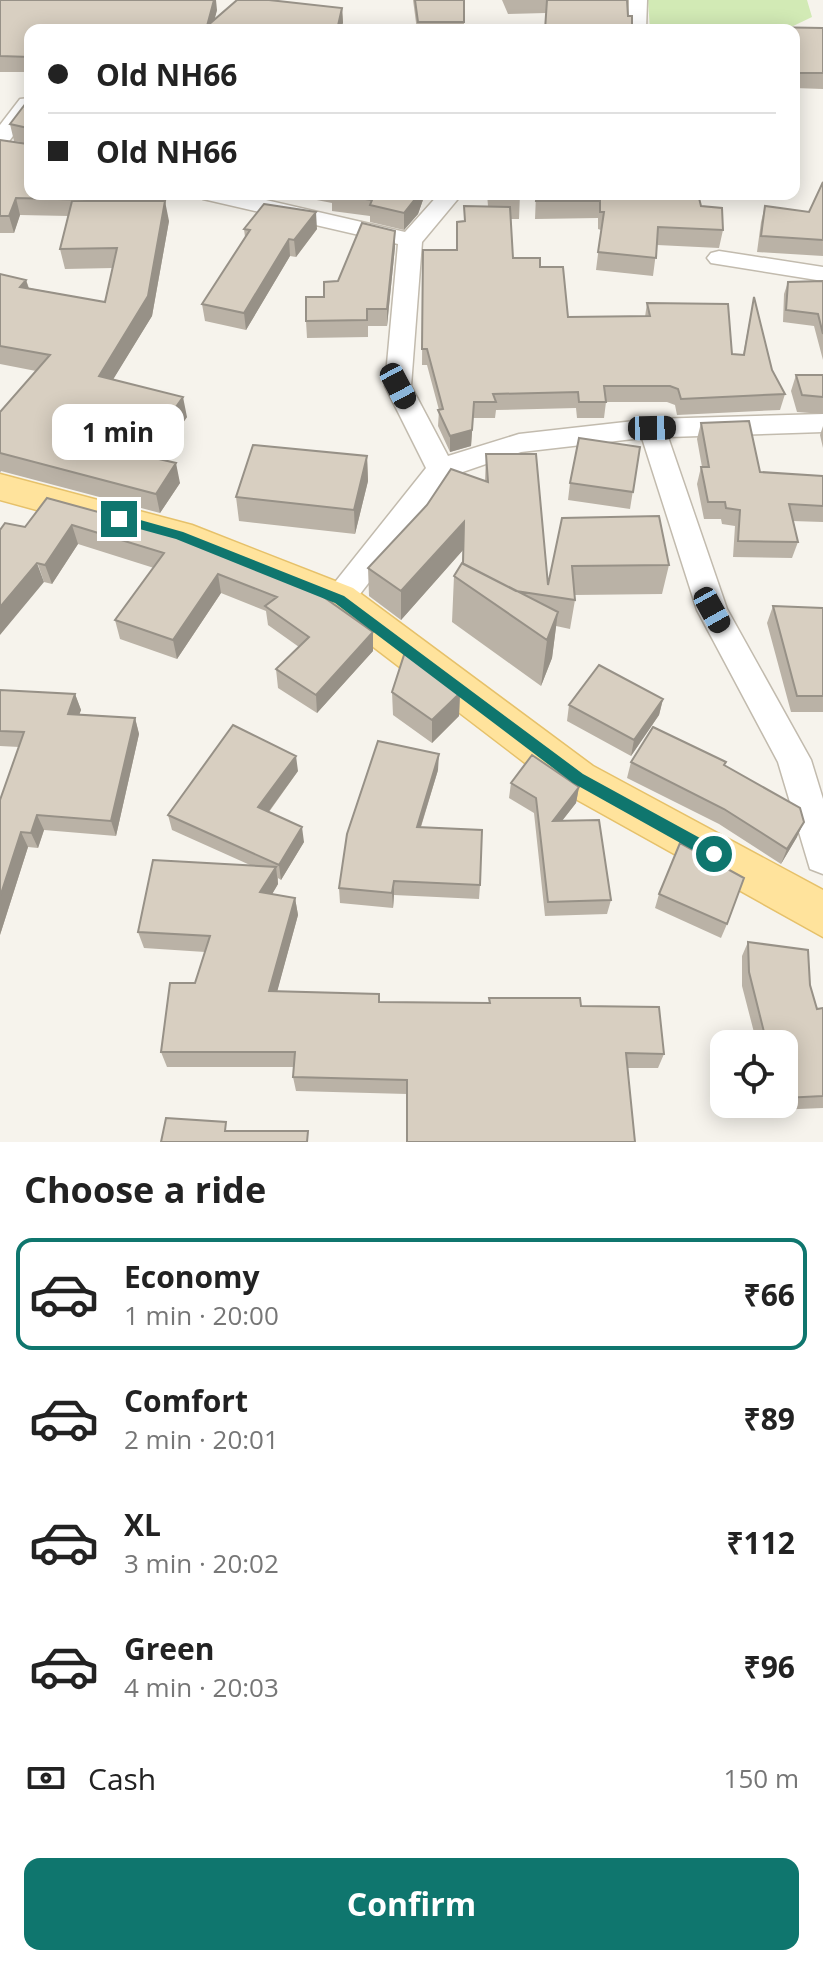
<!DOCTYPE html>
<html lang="en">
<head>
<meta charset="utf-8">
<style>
  :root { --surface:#fff; --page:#f6f6f6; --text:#222; --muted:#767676; --line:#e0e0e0; --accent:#0f766e }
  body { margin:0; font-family:"Open Sans",sans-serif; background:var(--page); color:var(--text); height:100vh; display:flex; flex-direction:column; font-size:30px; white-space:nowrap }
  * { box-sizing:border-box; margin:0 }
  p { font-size:26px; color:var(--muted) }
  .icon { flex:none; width:44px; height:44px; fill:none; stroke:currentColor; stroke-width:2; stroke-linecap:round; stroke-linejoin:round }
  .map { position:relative; height:1142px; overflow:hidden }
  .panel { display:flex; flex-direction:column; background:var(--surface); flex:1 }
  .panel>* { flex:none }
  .hud { position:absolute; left:24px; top:24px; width:776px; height:176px; border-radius:16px; box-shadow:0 4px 20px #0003; display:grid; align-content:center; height:176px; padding:0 24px; background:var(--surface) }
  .controls { position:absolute; left:710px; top:1030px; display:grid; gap:16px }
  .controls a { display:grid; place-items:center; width:88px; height:88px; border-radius:16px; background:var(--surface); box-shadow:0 4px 20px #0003; font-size:40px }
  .end { position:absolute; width:36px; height:36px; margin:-18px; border:10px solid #0f766e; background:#fff; box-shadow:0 0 0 4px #fff }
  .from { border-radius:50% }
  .bubble { position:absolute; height:56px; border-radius:16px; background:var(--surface); box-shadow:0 4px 20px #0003; font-size:26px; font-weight:700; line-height:56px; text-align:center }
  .car { position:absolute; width:24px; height:48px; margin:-24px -12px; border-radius:10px; box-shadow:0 0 6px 2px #0007; background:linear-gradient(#222 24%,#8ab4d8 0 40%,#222 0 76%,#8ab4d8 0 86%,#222 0) }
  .hud b { display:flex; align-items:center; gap:28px; height:76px; font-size:30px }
  .hud b+b { border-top:2px solid var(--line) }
  .hud i { width:20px; height:20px; background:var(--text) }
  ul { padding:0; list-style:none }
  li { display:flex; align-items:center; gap:24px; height:112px; margin:0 16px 12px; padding:0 8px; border:4px solid transparent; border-radius:16px }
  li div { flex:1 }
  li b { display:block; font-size:30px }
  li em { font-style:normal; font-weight:700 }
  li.on { border-color:var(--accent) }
  li>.icon { width:72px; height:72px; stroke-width:1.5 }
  h2 { padding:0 24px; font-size:36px; line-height:96px }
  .pay { display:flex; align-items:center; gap:20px; height:88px; padding:0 24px; font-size:30px }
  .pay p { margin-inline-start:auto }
  .action { display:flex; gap:16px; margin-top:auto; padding:16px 24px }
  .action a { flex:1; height:92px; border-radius:16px; background:var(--accent); color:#fff; font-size:32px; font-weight:700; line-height:92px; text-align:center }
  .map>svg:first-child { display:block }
  .green { fill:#d2eab5 }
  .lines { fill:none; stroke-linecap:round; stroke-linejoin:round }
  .minor-casing { stroke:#c2bbae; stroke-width:3 }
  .major-casing { stroke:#e6c16a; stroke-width:3 }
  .minor { fill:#fff; fill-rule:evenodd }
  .major { fill:#ffe39c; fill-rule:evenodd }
  .wall { fill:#bab2a6 }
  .shaded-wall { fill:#979187 }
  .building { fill:#d8cfc1; stroke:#979187; stroke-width:2 }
  .route { fill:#0f766e }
</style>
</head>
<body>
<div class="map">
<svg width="823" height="1142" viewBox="0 0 823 1142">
  <rect width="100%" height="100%" fill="#f6f3ec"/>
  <!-- green -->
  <path class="green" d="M648,0H807L812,17L789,28L731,26L727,30H650Z"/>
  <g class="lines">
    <!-- minor casing -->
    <g class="minor-casing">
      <path id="minor" d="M629,0H647L646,30H628Z
        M30,98V113L7,144L0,146V125L20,99Z
        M200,194H240L405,232L439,194H462L422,242L411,386L448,456L519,434L652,419L823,414V432L668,437L727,609L811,760L823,799V874L810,869L778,762L697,610L642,438L521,452L451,476L350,607L339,611L328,607L324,599L328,591L426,468L385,386L398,244L203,199Z
        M719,251L823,267V281L711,263L707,258L711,253Z"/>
    </g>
    <!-- major casing -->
    <g class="major-casing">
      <path id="major" d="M0,474L192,525L353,588L593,766L823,890V937L563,792L325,610L169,546L0,500Z"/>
    </g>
    <!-- minor -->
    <use href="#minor" class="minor"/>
    <!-- major -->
    <use href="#major" class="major"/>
  </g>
  <!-- wall -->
  <path class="wall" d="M0,0L217,10L214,19L342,8L343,23L30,30V72H0Z
    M413,0H464V30H417Z
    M502,0H627L626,5L546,13L508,14Z
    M764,27L823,28V89L794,88V30H763Z
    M29,99L30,194H108L105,201L169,221L152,316L113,379L187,417L158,458L180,483L160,513L1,471L0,473V412L36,371L0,364V274L26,280L29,288L105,302L113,268L65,269L60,249L69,216L20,215L14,233H0V140L28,143L14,141L10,124Z
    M823,182V256L757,252L761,222L765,206L809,212Z
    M286,194H425L418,214L404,230L370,222V216L332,211V203Z
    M487,194H520L519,219H511L513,258L540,267L568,317H645L647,303L732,354L743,355L754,297L772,370L785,394L780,410L677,415L675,405L667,402H606L604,418H577L576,408L496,410L495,418H473L471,446L450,452L438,426L439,410L427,365H422L423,250H456L464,221V206H488Z
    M536,194L701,206L723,230L719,248L657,245L653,276L596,270L601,230L598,229V218L535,219Z
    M244,229H317L296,257L290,256L246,330L205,321L202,304L245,237Z
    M395,231V247L387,326H368V337L307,338L306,321L324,297L338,281Z
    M823,281V360L814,326L783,322L784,294L788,282Z
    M796,375H823V414L797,412L791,391Z
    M701,423L760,472L823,476V522L792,521L798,542L792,558L733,557L735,526L722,524L721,519H704L697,484L701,467H702L697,439Z
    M823,426V448L820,435Z
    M640,447L630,509L568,500L570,483Z
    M486,454L548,585L562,518L669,565L662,594L574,595L575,600L570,629L556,626L552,658L541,686L452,622L454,576L462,563L463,550L401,620L369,596L368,568L485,481Z
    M367,456L368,481L355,534L239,521L236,497Z
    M47,498L373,632V651L317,713L278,688L276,669L299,647L268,625L266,611L221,593L177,659L120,639L115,620L154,568L78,544L52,584L44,582L25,527Z
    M773,606L823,608V712H791L767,623Z
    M0,690L75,694L81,710L79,714L135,718L139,734L116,836L44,830L38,848L28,847L0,935L19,747L0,746Z
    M392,692L460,693L459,716L432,743L393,715Z
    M663,699L659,715L631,756L567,721L569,705Z
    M631,762L725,765L797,837L781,864L719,824L627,778Z
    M438,770L421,827L480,885L479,899L394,895L393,908L340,903L339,888Z
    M298,771L269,812L304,842L281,880L278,878V884L272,894L295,898L298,915L277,991L379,994L380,1002L489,1003V998L581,1006L664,1054L658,1068H628L407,1094L296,1091L293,1077L294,1067H167L161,1052L195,983L205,952L144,948L138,932L250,865L172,830L168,815Z
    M511,783L579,787L576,803L562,821L611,900L607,914L545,916L534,813L509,798Z
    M659,894L727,924L721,938L655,908Z
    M748,942L810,985L817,1009L823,1008V1108L774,1110L772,1104H784V1044H757L742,986V956Z"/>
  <!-- shaded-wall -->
  <path class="shaded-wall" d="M214,0H216L217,10L212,30L207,26Z
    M342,8L343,23L341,30H337Z
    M99,194H108L100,216L97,200Z
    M419,194H425L418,214L404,230V213Z
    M16,198L20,215L14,233L9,216Z
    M165,201L169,221L152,316L103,396L99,376Z
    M316,212L317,229L296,257L294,240Z
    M395,231V247L387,326V309Z
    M289,239L290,256L246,330L244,313Z
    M26,280L32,300L20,287Z
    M183,397L187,417L147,474L142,455Z
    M473,418L471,446L450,452V436Z
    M367,456L368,481L355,534L354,510Z
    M176,463L180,483L160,513L156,494Z
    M464,522L463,550L401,620V591Z
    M72,525L78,544L52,584L45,565Z
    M37,563L44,582L0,635V607Z
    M218,574L221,593L177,659L173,640Z
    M558,612L552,658L541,686L547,640Z
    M373,632V651L317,713L316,695Z
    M460,693L459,716L432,743V720Z
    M75,694L81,710L74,730L68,714Z
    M663,699L659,715L631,756L634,740Z
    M135,718L139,734L116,836L111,821Z
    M439,754L438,770L416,842L417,827Z
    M296,756L298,771L261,822L258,807Z
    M579,787L576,803L550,836L553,821Z
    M37,815L44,830L38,848L31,833Z
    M804,822L797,837L781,864L787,849Z
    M302,827L304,842L281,880L279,865Z
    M21,832L28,847L0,935V897Z
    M276,867L278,884L264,908L260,892Z
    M394,881V895L393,908L392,893Z
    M295,898L298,915L273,1007L269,991Z"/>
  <!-- building -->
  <path class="building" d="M0,0H214L207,26L237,0H269L342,8L337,30H30V57L0,56Z
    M415,0H464V22H418Z
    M547,0H627L628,16H632V30H545Z
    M764,27L823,28V73H794V30H765Z
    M30,77V194H99L97,200L16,198L9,216H0V140L28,144V128L10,124L29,99L28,80Z
    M823,182V240L761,236L765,206L809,212Z
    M331,194H419L404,213L370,205L372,200Z
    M490,194H520V197H491Z
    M537,194H698L701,206L722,208L723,230L658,227L656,258L598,252L604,212H600V201H536Z
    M72,201H165L148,296L99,376L183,397L142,455L176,463L156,494L0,453V412L50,355L0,346V274L26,280L20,287L105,302L117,248L60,249Z
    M264,204L316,212L294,240L289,239L244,313L202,304L250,230L244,229Z
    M464,206L510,207L513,258H540V267H563L568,317L650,316L647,303L728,304L732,354L744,355L754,297L772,370L785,394L681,399L678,389L670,386H604L606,402H579L578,392L493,394L496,402H474L472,430L450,436L438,410L443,409L427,349H422L423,250H457V222L465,221Z
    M362,223L395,231L387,309H367V320L306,321V297H324V282L338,281Z
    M823,281V334L818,314L786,310L788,282Z
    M796,375H823V397L802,395Z
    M749,421L760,472L823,476V506L789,504L798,542L738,541L740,510L726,508L725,502H708L701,467H709L701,423Z
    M579,438L640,447L633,492L570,483Z
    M253,445L367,456L354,510L236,497Z
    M486,454H536L548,585L562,518L659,516L669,565L572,566L575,600L516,591L463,564L464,522L401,591L368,568L427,505L451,469L488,482Z
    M47,498L164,530L315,591L373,632L316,695L276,669L309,637L265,606L277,597L218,574L173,640L115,620L164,553L72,525L45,565L37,563L0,607V530L5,523L25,527Z
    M462,563L558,612L547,640L454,576Z
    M773,606L823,608V696H797Z
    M405,652L460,693L432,720L392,692Z
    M599,665L663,699L634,740L569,705Z
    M0,690L75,694L68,714L135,718L111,821L37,815L31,833L21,832L0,897V800L24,732L0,731Z
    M233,725L296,756L258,807L302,827L279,865L168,815Z
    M653,727L726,762L724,765L800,808L804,822L787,849L724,809L631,762Z
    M378,741L439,754L417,827L482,830L480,885L394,881L392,893L339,888L347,834Z
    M532,755L579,787L553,821L599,820L611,900L548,902L536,798L511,783Z
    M680,843L744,878L727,924L659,894Z
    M153,860L276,867L260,892L295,898L269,991L379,994V1002L490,1003L489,998H580L581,1006L659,1007L664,1054L626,1053L635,1142H407V1080L293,1077L295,1052H161L170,983H195L210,936L138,932Z
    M748,942L808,950L810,985L817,1009L823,1008V1096L784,1098V1044H767L749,972Z
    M166,1118L226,1122L225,1131H308L307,1142H161Z"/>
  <!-- route -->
  <path class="route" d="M119,514L183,532L344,596L583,774L720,849V859H709L573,783L335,603L176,539L114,522L113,519Z"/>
</svg>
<div class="controls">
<a><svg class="icon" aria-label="locate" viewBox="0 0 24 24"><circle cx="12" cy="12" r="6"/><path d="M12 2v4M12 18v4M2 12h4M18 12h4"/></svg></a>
</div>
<i class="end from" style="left:714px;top:854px"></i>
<i class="end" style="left:119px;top:519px"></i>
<div class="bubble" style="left:52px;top:404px;width:132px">1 min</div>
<i class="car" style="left:398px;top:386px;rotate:152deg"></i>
<i class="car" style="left:652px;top:428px;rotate:89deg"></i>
<i class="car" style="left:712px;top:610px;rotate:151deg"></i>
<div class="hud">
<b><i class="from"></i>Old NH66</b>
<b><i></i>Old NH66</b>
</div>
</div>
<section class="panel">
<h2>Choose a ride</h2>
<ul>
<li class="on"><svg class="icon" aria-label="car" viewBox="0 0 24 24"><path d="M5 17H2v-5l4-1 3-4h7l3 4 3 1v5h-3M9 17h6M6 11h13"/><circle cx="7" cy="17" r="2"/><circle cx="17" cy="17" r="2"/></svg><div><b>Economy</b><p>1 min · 20:00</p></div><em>₹66</em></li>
<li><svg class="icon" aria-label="car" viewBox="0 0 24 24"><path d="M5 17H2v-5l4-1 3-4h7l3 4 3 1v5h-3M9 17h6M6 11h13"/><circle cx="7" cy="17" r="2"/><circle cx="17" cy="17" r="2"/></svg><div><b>Comfort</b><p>2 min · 20:01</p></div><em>₹89</em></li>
<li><svg class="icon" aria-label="car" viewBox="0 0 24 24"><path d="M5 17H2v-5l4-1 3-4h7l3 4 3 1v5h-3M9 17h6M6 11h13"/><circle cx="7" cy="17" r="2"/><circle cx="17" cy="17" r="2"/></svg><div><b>XL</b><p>3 min · 20:02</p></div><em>₹112</em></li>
<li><svg class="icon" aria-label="car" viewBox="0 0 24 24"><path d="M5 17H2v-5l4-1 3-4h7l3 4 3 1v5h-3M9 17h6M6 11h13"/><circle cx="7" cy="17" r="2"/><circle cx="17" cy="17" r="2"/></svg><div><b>Green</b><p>4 min · 20:03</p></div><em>₹96</em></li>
</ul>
<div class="pay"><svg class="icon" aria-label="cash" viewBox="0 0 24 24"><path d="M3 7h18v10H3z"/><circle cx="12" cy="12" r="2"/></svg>Cash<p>150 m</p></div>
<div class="action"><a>Confirm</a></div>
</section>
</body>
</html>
